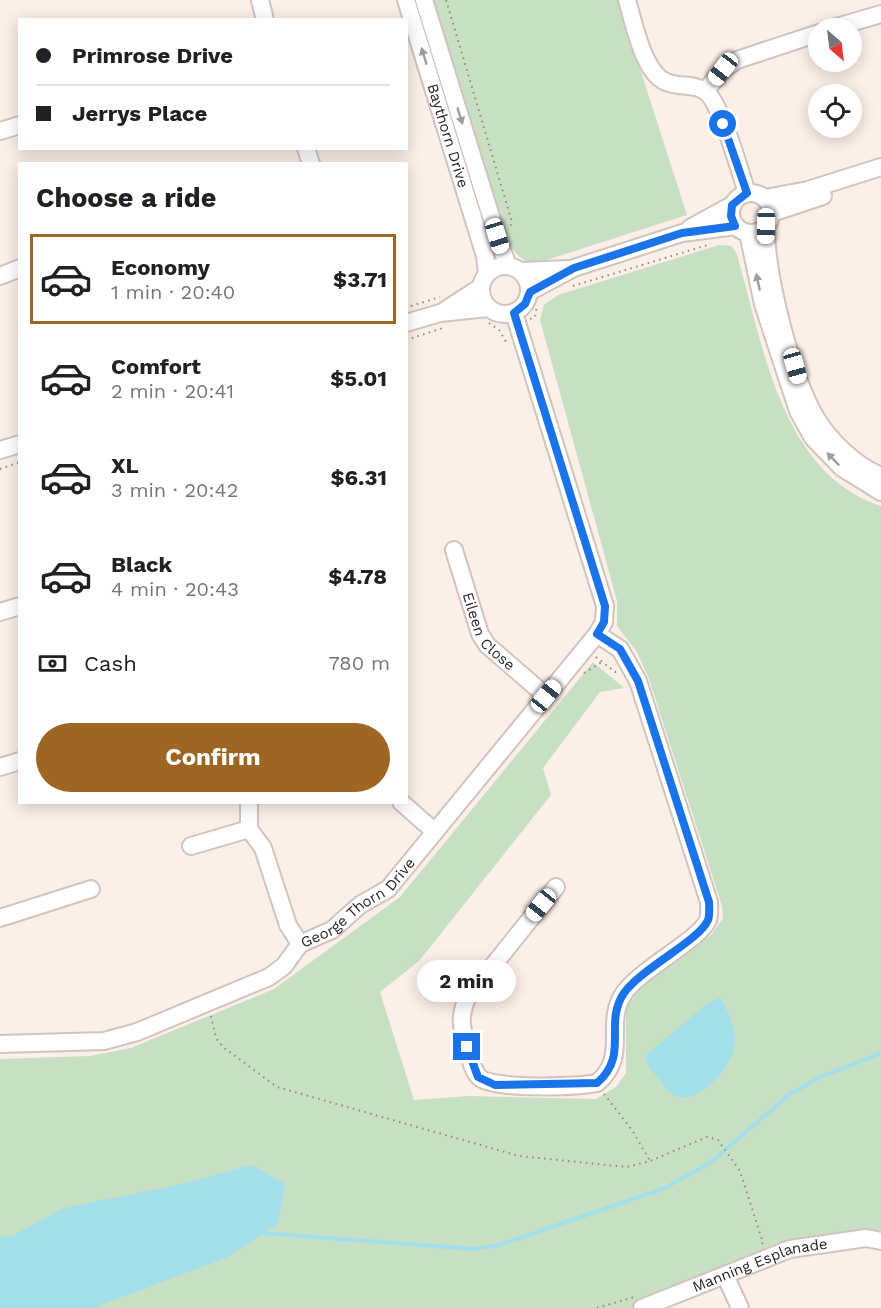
<!DOCTYPE html>
<html lang="en">
<head>
<meta charset="utf-8">
<style>
  :root { --surface:#fff; --page:#f2f2f2; --text:#202124; --muted:#757577; --line:#e0e0e0; --accent:#9e6623 }
  body { margin:0; font-family:"Work Sans",sans-serif; background:var(--page); color:var(--text); height:100vh; display:flex; flex-direction:column; font-size:22px; white-space:nowrap }
  * { box-sizing:border-box; margin:0 }
  p { font-size:20px; color:var(--muted) }
  .icon { flex:none; width:33px; height:33px; fill:none; stroke:currentColor; stroke-width:2; stroke-linecap:round; stroke-linejoin:round }
  .map { position:relative; flex:1; overflow:hidden }
  .details { position:absolute; left:18px; top:162px; width:390px; height:642px; display:flex; flex-direction:column; background:var(--surface); border-radius:0px; box-shadow:0 3px 15px #0003 }
  .details>* { flex:none }
  .guide { position:absolute; left:18px; top:18px; width:390px; height:132px; border-radius:0px; box-shadow:0 3px 15px #0003; display:grid; align-content:center; height:132px; padding:0 18px; background:var(--surface) }
  .needle { width:39px; rotate:152deg }
  .tools { position:absolute; left:808px; top:18px; display:grid; gap:12px }
  .tools a { display:grid; place-items:center; width:54px; height:54px; border-radius:50%; background:var(--surface); box-shadow:0 3px 15px #0003; font-size:30px }
  .end { position:absolute; width:27px; height:27px; margin:-14px; border:8px solid #1a73e8; background:#fff; box-shadow:0 0 0 3px #fff }
  .from { border-radius:50% }
  .bubble { position:absolute; height:42px; border-radius:21px; background:var(--surface); box-shadow:0 3px 15px #0003; font-size:20px; font-weight:700; line-height:42px; text-align:center }
  .car { position:absolute; width:18px; height:36px; margin:-18px -9px; border-radius:8px; box-shadow:0 0 4px 2px #0007; background:linear-gradient(#fff 24%,#345 0 40%,#fff 0 76%,#345 0 86%,#fff 0) }
  .guide b { display:flex; align-items:center; gap:21px; height:57px; font-size:22px }
  .guide b+b { border-top:2px solid var(--line) }
  .guide i { width:15px; height:15px; background:var(--text) }
  ul { padding:0; list-style:none }
  li { display:flex; align-items:center; gap:18px; height:90px; margin:0 12px 9px; padding:0 6px; border:3px solid transparent; border-radius:0px }
  li div { flex:1 }
  li b { display:block; font-size:22px }
  li em { font-style:normal; font-weight:700 }
  li.current { border-color:var(--accent) }
  li>.icon { width:54px; height:54px; stroke-width:1.5 }
  h2 { padding:0 18px; font-size:27px; line-height:72px }
  .pay { display:flex; align-items:center; gap:15px; height:66px; padding:0 18px; font-size:22px }
  .pay p { margin-inline-start:auto }
  .primary-button { display:flex; gap:12px; margin-top:auto; padding:12px 18px }
  .primary-button a { flex:1; height:69px; border-radius:36px; background:var(--accent); color:#fff; font-size:24px; font-weight:700; line-height:69px; text-align:center }
  .map>svg:first-child { display:block }
  .green { fill:#c7dfc3 }
  .water { fill:#a3dfe8 }
  .lines { fill:none; stroke-linecap:round; stroke-linejoin:round }
  .stream { stroke:#a3dfe8; stroke-width:4 }
  .minor-casing { stroke:#d1c4bd; stroke-width:20 }
  .path { stroke:#908883; stroke-width:2; stroke-dasharray:1.5 4.5; stroke-linecap:butt }
  .minor { stroke:#fff; stroke-width:16 }
  .oneway { fill:#9f9d9c }
  .route { stroke:#1a73e8; stroke-width:8 }
  .labels { text-anchor:middle; dominant-baseline:central; stroke-width:6; stroke-linejoin:round; paint-order:stroke }
  .street-label { font-size:15px; fill:#2a2623; stroke:#fff }
</style>
</head>
<body>
<div class="map">
<svg width="881" height="1308" viewBox="0 0 881 1308">
  <rect width="100%" height="100%" fill="#fcefe7"/>
  <!-- green -->
  <path class="green" d="M431,0H618L687,215L537,263C514,262 510,243 502,224Z
    M719,245L732,246L737,255C763,343 780,473 881,506V1241L790,1249L642,1308H0V1059L90,1056L131,1048L274,989L400,897L593,662L624,688L600,692L543,768L551,795L419,961L380,992L414,1100L468,1096L596,1099L616,1087L626,1073V1010L636,991L658,972L712,934L723,918L722,906L649,679L637,652L617,626V601L540,320L544,305L558,295Z"/>
  <!-- water -->
  <path class="water" d="M720,998C727,1008 736,1030 735,1042C734,1064 704,1101 679,1097C670,1096 664,1086 659,1079C653,1072 646,1065 646,1055L709,1002Z
    M252,1165L285,1184L278,1224L228,1257L93,1308H0V1237L12,1236L64,1208L182,1184Z"/>
  <g class="lines">
    <!-- stream -->
    <path class="stream" d="M262,1233L473,1249L500,1245L665,1188L711,1162L791,1093L821,1077L881,1053"/>
    <!-- minor casing -->
    <g class="minor-casing">
      <g id="minor">
        <path d="M260,0L265,20"/>
        <path id="s1" d="M406,0L485,256L487,273"/>
        <path d="M424,0L497,236L508,266"/>
        <path d="M627,0C634,23 644,77 669,83C681,87 695,84 705,91C721,102 740,172 747,193"/>
        <path d="M833,28L881,14"/>
        <path d="M705,91L724,69L737,60L819,33"/>
        <path d="M0,131L20,125"/>
        <path d="M306,148L311,164"/>
        <circle cx="751" cy="213" r="20"/>
        <path d="M765,198L808,190L881,167"/>
        <path d="M772,213L823,196"/>
        <path d="M766,227C766,276 791,375 816,418C830,441 856,466 881,476"/>
        <path d="M690,228L732,205"/>
        <path d="M748,233L763,304L798,411L813,438L842,468L881,492"/>
        <circle cx="505" cy="290" r="24"/>
        <path d="M521,271L568,269"/>
        <path d="M0,276L20,268"/>
        <path d="M529,292L574,268L682,233L736,226"/>
        <path d="M444,311L481,287"/>
        <path d="M406,323L440,313L488,308"/>
        <path d="M0,450L20,444"/>
        <path id="s2" d="M454,550L480,634L487,645L546,696"/>
        <path d="M0,612L20,606"/>
        <path d="M0,767L20,761"/>
        <path d="M249,802V829L263,848L288,925L300,944"/>
        <path d="M401,802L435,832"/>
        <path d="M191,846L249,829"/>
        <path d="M556,887L467,998C459,1017 461,1027 467,1047C470,1056 472,1070 479,1077C491,1090 577,1087 597,1083C630,1055 603,1024 624,993C642,968 699,940 708,920C710,915 709,907 709,902L638,681L620,649L597,634"/>
        <path d="M0,918L91,889"/>
        <path id="s3" d="M0,1044L104,1041L137,1032L269,977L284,966L300,944L332,930L360,905L388,889L597,634L604,622L605,606L514,313"/>
        <path d="M725,1275L740,1308"/>
        <path id="s4" d="M642,1308L790,1249L866,1238L881,1241"/>
      </g>
    </g>
    <!-- path -->
    <path class="path" d="M446,0L512,222L509,230
      M573,286L711,244
      M411,306L440,297
      M530,319L535,317L537,305
      M489,323L499,330L508,345
      M406,340L446,327
      M0,469L20,462
      M596,657L615,672L617,671
      M584,673L602,662
      M211,1016L216,1038L223,1047L277,1087L519,1156L627,1167L650,1161L707,1137L718,1140L740,1171L763,1243L758,1245
      M604,1094L632,1130L650,1161
      M597,1308L634,1297"/>
    <!-- minor -->
    <use href="#minor" class="minor"/>
  </g>
  <!-- one-way arrows -->
  <defs><path id="oneway-solid" d="M-6-.8H1V-3.2L6.5 0L1 3.2V.8H-6Z" transform="scale(1.5)"/></defs>
  <g class="oneway">
    <use href="#oneway-solid" transform="translate(424 56) rotate(-107)"/>
    <use href="#oneway-solid" transform="translate(460 116) rotate(73)"/>
    <use href="#oneway-solid" transform="translate(758 282) rotate(-102)"/>
    <use href="#oneway-solid" transform="translate(833 459) rotate(-134)"/>
  </g>
  <g class="lines">
    <!-- route -->
    <path class="route" d="M467,1047L478,1077L495,1085L597,1083C630,1055 603,1024 624,993C642,968 700,940 708,920C710,915 709,907 709,902L638,681L620,649L597,634L604,622L605,606L514,313L525,304L530,292L574,268L682,233L735,226L731,216L732,205L747,193L723,124"/>
  </g>
  <g class="labels">
    <!-- street labels -->
    <g class="street-label">
      <text stroke="none"><textPath href="#s1" startOffset="142">Baythorn Drive</textPath></text>
      <text stroke="none"><textPath href="#s2" startOffset="90">Eileen Close</textPath></text>
      <text stroke="none"><textPath href="#s3" startOffset="399">George Thorn Drive</textPath></text>
      <text stroke="none"><textPath href="#s4" startOffset="126">Manning Esplanade</textPath></text>
    </g>
  </g>
</svg>
<div class="tools">
<a><svg class="needle" viewBox="-14 -14 28 28"><path d="M0-13l5 13h-10z" fill="#e53935"/><path d="M0 13l5-13h-10z" fill="#757577"/></svg></a>
<a><svg class="icon" aria-label="locate" viewBox="0 0 24 24"><circle cx="12" cy="12" r="6"/><path d="M12 2v4M12 18v4M2 12h4M18 12h4"/></svg></a>
</div>
<i class="end from" style="left:723px;top:124px"></i>
<i class="end" style="left:467px;top:1047px"></i>
<div class="bubble" style="left:417px;top:960px;width:99px">2 min</div>
<i class="car" style="left:723px;top:69px;rotate:218deg"></i>
<i class="car" style="left:766px;top:226px;rotate:181deg"></i>
<i class="car" style="left:497px;top:236px;rotate:163deg"></i>
<i class="car" style="left:795px;top:366px;rotate:164deg"></i>
<i class="car" style="left:546px;top:696px;rotate:39deg"></i>
<i class="car" style="left:541px;top:905px;rotate:219deg"></i>
<div class="guide">
<b><i class="from"></i>Primrose Drive</b>
<b><i></i>Jerrys Place</b>
</div>
<section class="details">
<h2>Choose a ride</h2>
<ul>
<li class="current"><svg class="icon" aria-label="car" viewBox="0 0 24 24"><path d="M5 17H2v-5l4-1 3-4h7l3 4 3 1v5h-3M9 17h6M6 11h13"/><circle cx="7" cy="17" r="2"/><circle cx="17" cy="17" r="2"/></svg><div><b>Economy</b><p>1 min · 20:40</p></div><em>$3.71</em></li>
<li><svg class="icon" aria-label="car" viewBox="0 0 24 24"><path d="M5 17H2v-5l4-1 3-4h7l3 4 3 1v5h-3M9 17h6M6 11h13"/><circle cx="7" cy="17" r="2"/><circle cx="17" cy="17" r="2"/></svg><div><b>Comfort</b><p>2 min · 20:41</p></div><em>$5.01</em></li>
<li><svg class="icon" aria-label="car" viewBox="0 0 24 24"><path d="M5 17H2v-5l4-1 3-4h7l3 4 3 1v5h-3M9 17h6M6 11h13"/><circle cx="7" cy="17" r="2"/><circle cx="17" cy="17" r="2"/></svg><div><b>XL</b><p>3 min · 20:42</p></div><em>$6.31</em></li>
<li><svg class="icon" aria-label="car" viewBox="0 0 24 24"><path d="M5 17H2v-5l4-1 3-4h7l3 4 3 1v5h-3M9 17h6M6 11h13"/><circle cx="7" cy="17" r="2"/><circle cx="17" cy="17" r="2"/></svg><div><b>Black</b><p>4 min · 20:43</p></div><em>$4.78</em></li>
</ul>
<div class="pay"><svg class="icon" aria-label="cash" viewBox="0 0 24 24"><path d="M3 7h18v10H3z"/><circle cx="12" cy="12" r="2"/></svg>Cash<p>780 m</p></div>
<div class="primary-button"><a>Confirm</a></div>
</section>
</div>
</body>
</html>
